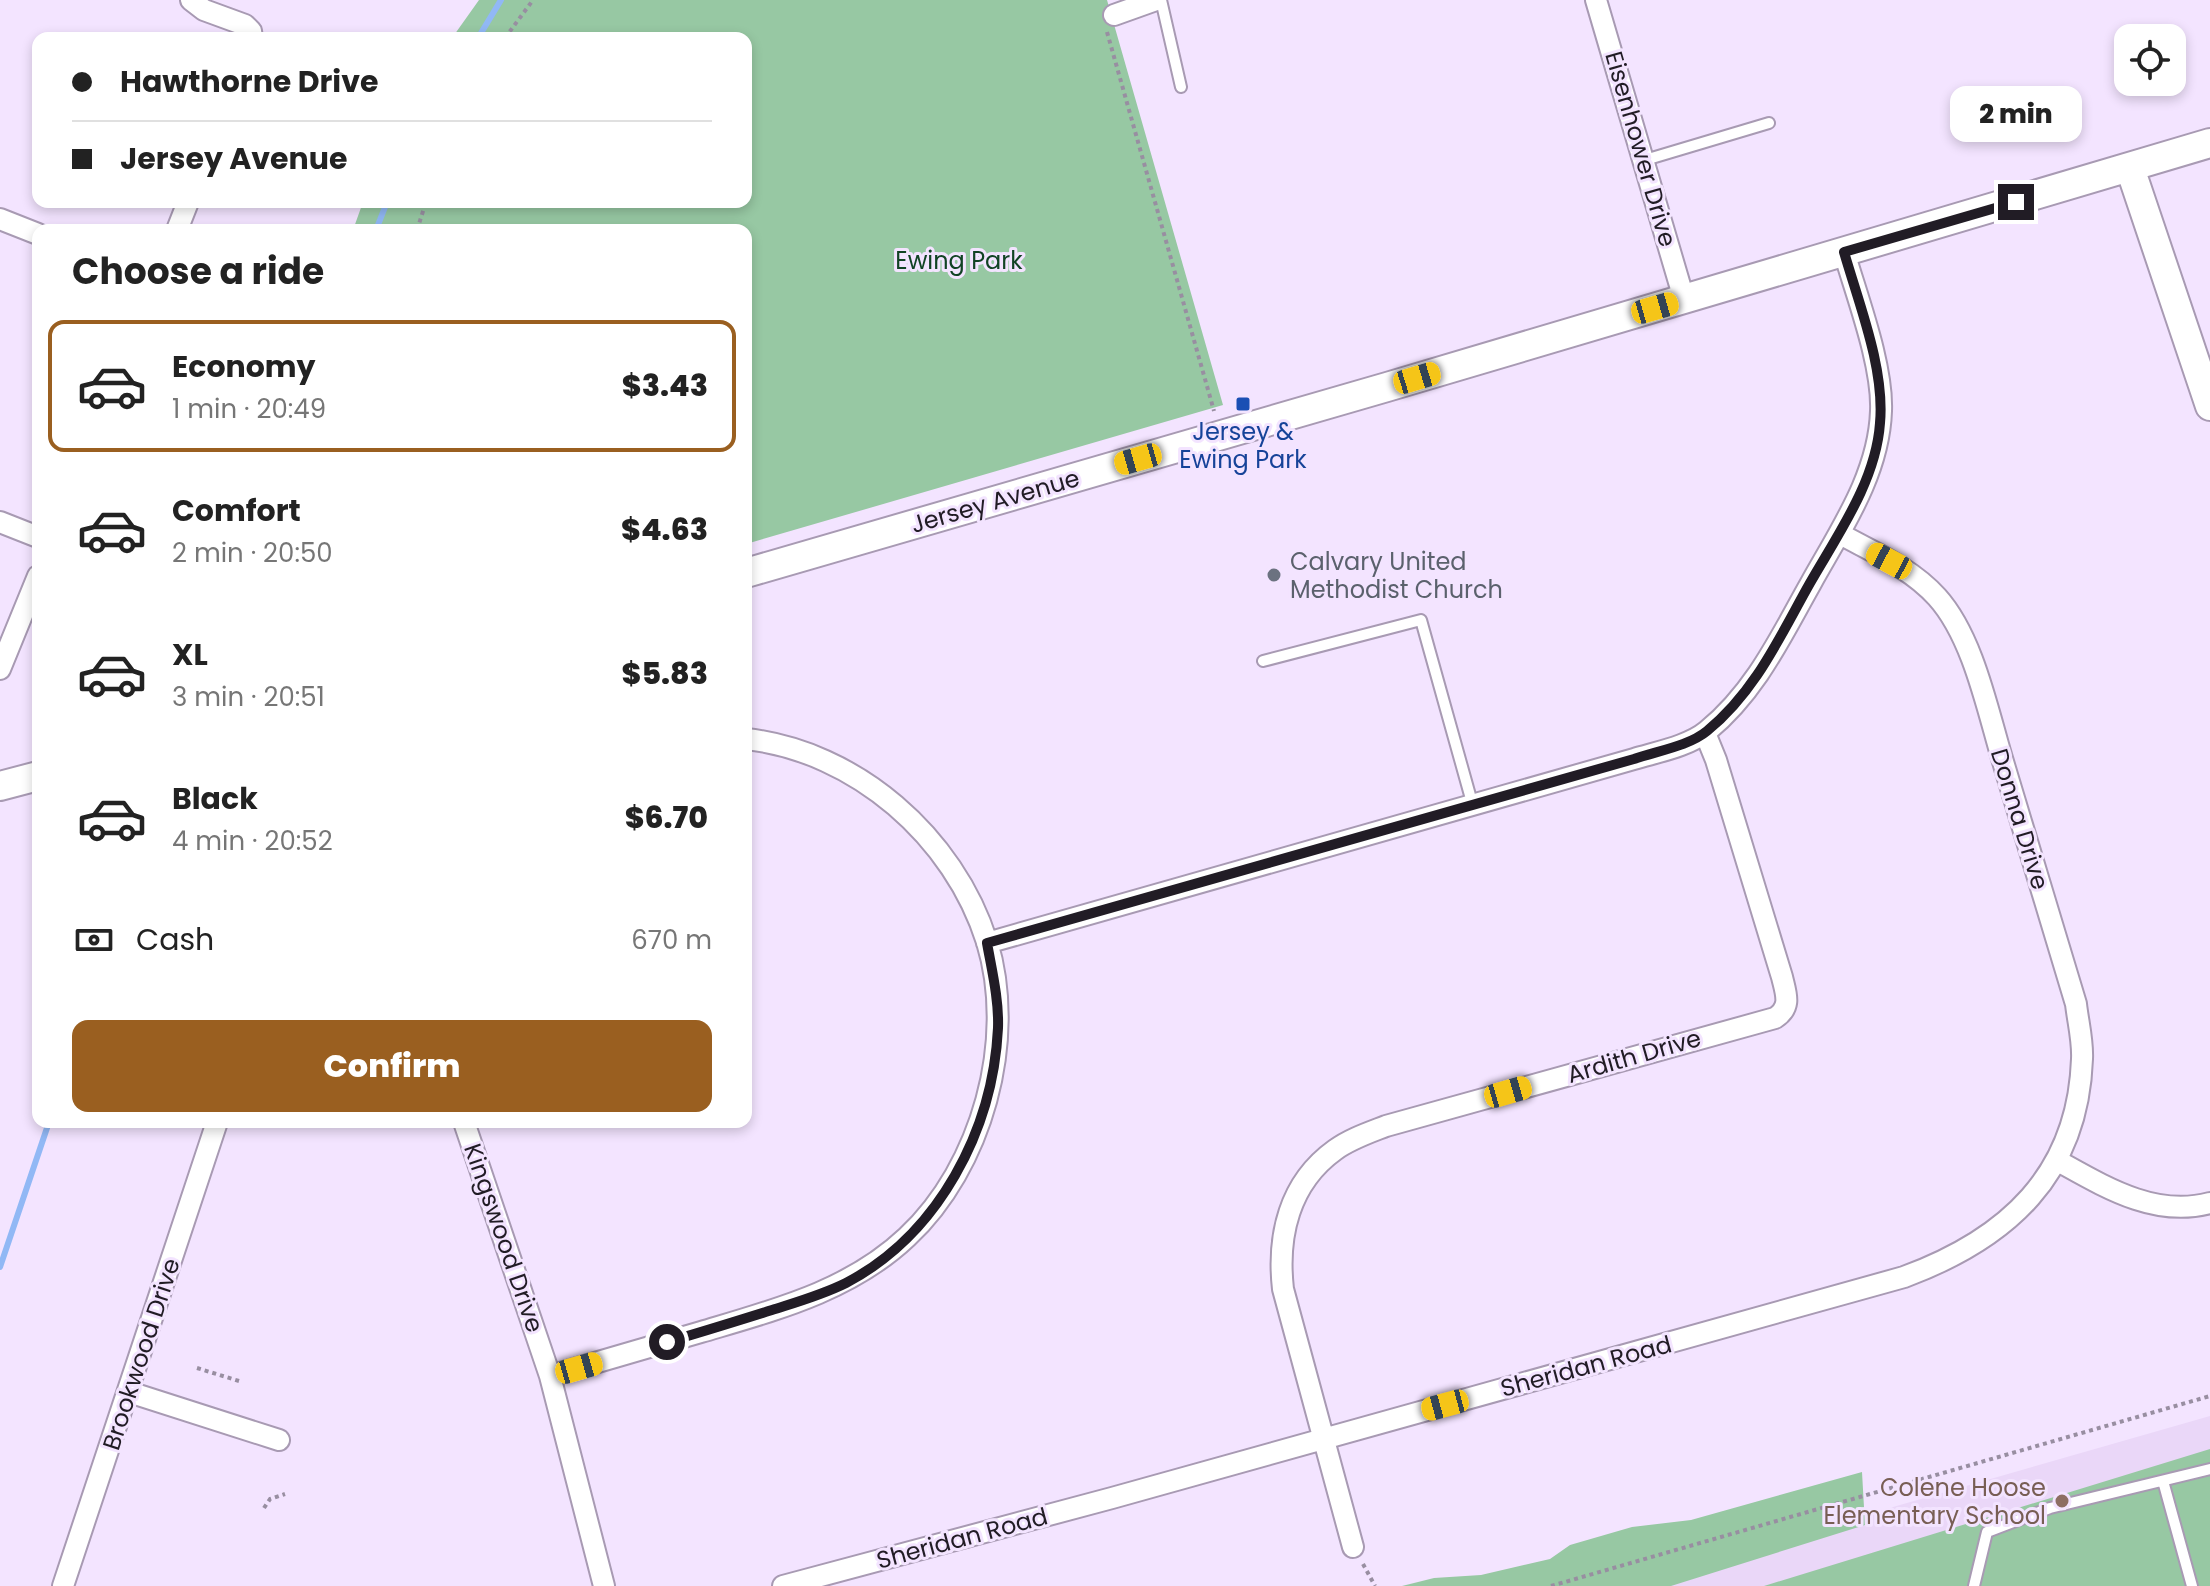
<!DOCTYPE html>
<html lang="en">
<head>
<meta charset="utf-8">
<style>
  :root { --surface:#fff; --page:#f6f6f6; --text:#222; --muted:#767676; --line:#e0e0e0; --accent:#9a5f20 }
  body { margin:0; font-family:Poppins,sans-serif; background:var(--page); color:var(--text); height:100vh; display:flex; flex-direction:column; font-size:30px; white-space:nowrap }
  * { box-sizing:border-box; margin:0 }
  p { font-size:26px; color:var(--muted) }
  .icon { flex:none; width:44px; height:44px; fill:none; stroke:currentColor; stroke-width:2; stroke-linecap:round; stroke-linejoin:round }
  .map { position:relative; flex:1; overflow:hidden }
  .sheet { position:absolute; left:32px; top:224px; width:720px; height:904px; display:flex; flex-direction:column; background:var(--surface); border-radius:16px; box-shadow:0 4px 12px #0003 }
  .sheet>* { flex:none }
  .hud { position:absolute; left:32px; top:32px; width:720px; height:176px; border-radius:16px; box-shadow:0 4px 12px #0003; display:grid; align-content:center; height:176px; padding:0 40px; background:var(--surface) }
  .buttons { position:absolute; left:2114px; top:24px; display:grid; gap:16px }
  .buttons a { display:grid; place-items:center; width:72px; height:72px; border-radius:16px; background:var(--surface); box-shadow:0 4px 12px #0003; font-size:40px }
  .end { position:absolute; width:36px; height:36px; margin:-18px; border:10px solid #211c25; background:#fff; box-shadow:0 0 0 4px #fff }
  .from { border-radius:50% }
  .bubble { position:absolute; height:56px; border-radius:16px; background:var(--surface); box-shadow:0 4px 12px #0003; font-size:26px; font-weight:800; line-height:56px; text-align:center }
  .car { position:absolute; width:24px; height:48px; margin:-24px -12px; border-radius:10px; box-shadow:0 0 6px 2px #0007; background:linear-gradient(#f5c518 24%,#345 0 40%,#f5c518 0 76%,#345 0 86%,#f5c518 0) }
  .hud b { display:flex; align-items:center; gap:28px; height:76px; font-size:30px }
  .hud b+b { border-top:2px solid var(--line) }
  .hud i { width:20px; height:20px; background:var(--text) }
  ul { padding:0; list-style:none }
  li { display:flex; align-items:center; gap:24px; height:132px; margin:0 16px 12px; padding:0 24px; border:4px solid transparent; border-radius:16px }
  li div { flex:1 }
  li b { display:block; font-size:30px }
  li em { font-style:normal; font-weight:800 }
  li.current { border-color:var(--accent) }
  li>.icon { width:72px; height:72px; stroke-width:1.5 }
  h2 { padding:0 40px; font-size:36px; line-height:96px }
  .pay { display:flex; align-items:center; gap:20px; height:88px; padding:0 40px; font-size:30px }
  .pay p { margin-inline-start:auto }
  .primary-button { display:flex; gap:16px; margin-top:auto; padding:16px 40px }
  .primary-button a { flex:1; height:92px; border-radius:16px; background:var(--accent); color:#fff; font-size:32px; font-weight:800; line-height:92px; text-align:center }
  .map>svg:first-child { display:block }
  .built { fill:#ead7f8 }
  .green { fill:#97c8a3 }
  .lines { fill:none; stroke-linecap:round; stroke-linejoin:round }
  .stream { stroke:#91b8f5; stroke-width:6 }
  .lane-casing { stroke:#a89ab3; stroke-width:14 }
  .street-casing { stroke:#a89ab3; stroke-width:24 }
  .secondary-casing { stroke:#a89ab3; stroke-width:32 }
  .path { stroke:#988ea1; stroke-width:4; stroke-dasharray:4 4; stroke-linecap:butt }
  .lane { stroke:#fff; stroke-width:10 }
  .street { stroke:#fff; stroke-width:20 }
  .secondary { stroke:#fff; stroke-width:28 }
  .route { stroke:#211c25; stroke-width:10 }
  .transit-dot { fill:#1a4fb4; stroke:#f3e4ff; stroke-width:3 }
  .worship-dot { fill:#6b7280; stroke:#f3e4ff; stroke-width:3 }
  .education-dot { fill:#8d6e63; stroke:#f3e4ff; stroke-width:3 }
  .labels { text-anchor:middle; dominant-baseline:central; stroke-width:6; stroke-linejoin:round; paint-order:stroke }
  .street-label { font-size:24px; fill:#211c25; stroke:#f3e4ff }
  .park-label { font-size:24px; fill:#114324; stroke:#f3e4ff }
  .transit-label { font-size:24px; fill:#164399; stroke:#f3e4ff }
  .worship-label { font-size:24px; fill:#5b616d; stroke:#f3e4ff; text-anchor:start }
  .education-label { font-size:24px; fill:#785e54; stroke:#f3e4ff; text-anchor:end }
</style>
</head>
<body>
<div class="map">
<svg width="2210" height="1586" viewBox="0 0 2210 1586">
  <rect width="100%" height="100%" fill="#f3e4ff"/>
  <!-- built -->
  <path class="built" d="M2210,1416V1586H1618Z"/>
  <!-- green -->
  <path class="green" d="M479,0H1107L1223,405L746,544V230H353L363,202H746V38H452Z
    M2210,1449V1586H1764Z
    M1862,1472L1865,1525L1671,1586H1402L1434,1578L1481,1575L1550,1559L1570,1545L1632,1527L1691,1520Z"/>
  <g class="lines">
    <!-- stream -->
    <path class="stream" d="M478,38L501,0
      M376,230L387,202
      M0,1267L49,1122"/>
    <!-- lane casing -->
    <g class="lane-casing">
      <path id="lane" d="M1161,0L1181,87
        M1645,160L1769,123
        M1263,661L1421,620L1473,806
        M2163,1481L2192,1586
        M1974,1586L1987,1532L2050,1508L2210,1469"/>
    </g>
    <!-- street casing -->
    <g class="street-casing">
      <path id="street" d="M191,0L204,10L245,25L251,31L252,38
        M1596,0L1684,299
        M1114,15L1156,0
        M0,219L38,234
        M177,230L188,202
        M0,522L38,537
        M0,669L38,576
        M987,943L1634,759C1657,752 1689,746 1707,731C1756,691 1781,636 1811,583C1841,529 1879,474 1881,411C1883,365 1857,297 1844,252
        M464,1122L550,1376L604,1586
        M2058,1161C2105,1187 2155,1218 2210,1203
        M550,1376C600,1361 651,1347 701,1332C775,1310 850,1291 907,1237C982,1167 1017,1040 987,942C954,837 856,751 746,739
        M129,1392L279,1440
        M1353,1547L1283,1289C1277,1236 1289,1183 1335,1150C1350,1139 1368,1133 1386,1126L1775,1018C1792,1007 1786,994 1782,977L1716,760L1705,733
        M63,1586L217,1122
        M783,1586L1112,1498L1904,1277C2007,1239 2078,1175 2082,1059C2083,1041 2078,1022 2076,1004C2052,924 2028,845 2004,765C1988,713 1974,638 1937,597C1911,568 1873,552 1840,534"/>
    </g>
    <!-- secondary casing -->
    <g class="secondary-casing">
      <path id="secondary" d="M2130,168L2210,406
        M746,573L1387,387L2210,143
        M0,786L38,776"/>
    </g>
    <!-- path -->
    <path class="path" d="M1107,32L1214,411
      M505,38L533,0
      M417,230L426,202
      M197,1368L239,1381
      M264,1508L270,1499L285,1494
      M1363,1564L1375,1586
      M1551,1586L2210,1396"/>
    <!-- lane -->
    <use href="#lane" class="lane"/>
    <!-- street -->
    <use href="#street" class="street"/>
    <!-- secondary -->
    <use href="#secondary" class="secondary"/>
  </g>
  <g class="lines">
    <!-- route -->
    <path class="route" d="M667,1342C702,1332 737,1321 772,1310C797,1302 822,1295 846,1283C939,1234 993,1130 998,1028C999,1000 992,971 987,943L1634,759C1657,751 1689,746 1707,731C1756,691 1780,636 1810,583C1838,534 1876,481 1880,423C1885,369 1859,304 1844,252L2016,202"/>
  </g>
  <!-- markers -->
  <rect class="transit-dot" x="1235" y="396" width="16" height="16" rx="4"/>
  <circle class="worship-dot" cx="1274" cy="575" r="8"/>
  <circle class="education-dot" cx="2062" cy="1501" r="8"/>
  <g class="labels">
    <!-- street labels -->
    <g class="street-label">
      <text transform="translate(1641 149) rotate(74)">Eisenhower Drive</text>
      <text transform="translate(995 501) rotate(-16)">Jersey Avenue</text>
      <text transform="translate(2020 819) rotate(73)">Donna Drive</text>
      <text transform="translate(1634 1056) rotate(-16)">Ardith Drive</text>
      <text transform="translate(504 1238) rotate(71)">Kingswood Drive</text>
      <text transform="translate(141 1354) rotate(-72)">Brookwood Drive</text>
      <text transform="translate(1586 1366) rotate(-15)">Sheridan Road</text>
      <text transform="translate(962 1538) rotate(-15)">Sheridan Road</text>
    </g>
    <!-- park labels -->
    <g class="park-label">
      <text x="959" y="260">Ewing Park</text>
    </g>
    <!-- transit labels -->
    <g class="transit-label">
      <text x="1243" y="431">Jersey &amp;<tspan x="1243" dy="28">Ewing Park</tspan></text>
    </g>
    <!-- worship labels -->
    <g class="worship-label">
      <text x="1290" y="561">Calvary United<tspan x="1290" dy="28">Methodist Church</tspan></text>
    </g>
    <!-- education labels -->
    <g class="education-label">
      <text x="2046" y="1487">Colene Hoose<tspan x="2046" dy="28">Elementary School</tspan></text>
    </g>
  </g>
</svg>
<div class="buttons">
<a><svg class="icon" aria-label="locate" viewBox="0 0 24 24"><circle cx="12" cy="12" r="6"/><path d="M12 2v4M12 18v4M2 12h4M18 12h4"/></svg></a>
</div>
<i class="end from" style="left:667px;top:1342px"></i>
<i class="end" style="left:2016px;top:202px"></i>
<div class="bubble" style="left:1950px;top:86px;width:132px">2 min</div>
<i class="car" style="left:1655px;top:308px;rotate:74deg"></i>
<i class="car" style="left:1417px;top:378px;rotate:73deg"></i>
<i class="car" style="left:1138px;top:459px;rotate:254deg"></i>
<i class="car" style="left:1889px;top:561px;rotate:298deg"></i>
<i class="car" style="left:1508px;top:1092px;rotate:74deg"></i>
<i class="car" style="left:579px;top:1368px;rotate:74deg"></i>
<i class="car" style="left:1445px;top:1405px;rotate:255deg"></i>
<div class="hud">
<b><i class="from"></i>Hawthorne Drive</b>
<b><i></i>Jersey Avenue</b>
</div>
<section class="sheet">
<h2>Choose a ride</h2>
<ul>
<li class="current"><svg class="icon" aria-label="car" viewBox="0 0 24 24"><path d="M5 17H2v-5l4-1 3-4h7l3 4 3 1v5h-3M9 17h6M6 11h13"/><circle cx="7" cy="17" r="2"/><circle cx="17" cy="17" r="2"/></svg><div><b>Economy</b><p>1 min · 20:49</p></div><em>$3.43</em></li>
<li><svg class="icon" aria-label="car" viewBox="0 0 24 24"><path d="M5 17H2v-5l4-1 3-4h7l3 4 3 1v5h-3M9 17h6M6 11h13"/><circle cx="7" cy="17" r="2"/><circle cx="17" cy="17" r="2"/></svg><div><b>Comfort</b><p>2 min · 20:50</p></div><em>$4.63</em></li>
<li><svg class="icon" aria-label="car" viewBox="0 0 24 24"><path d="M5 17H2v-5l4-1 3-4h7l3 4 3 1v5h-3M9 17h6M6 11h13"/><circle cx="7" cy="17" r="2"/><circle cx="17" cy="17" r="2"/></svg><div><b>XL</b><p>3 min · 20:51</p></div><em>$5.83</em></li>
<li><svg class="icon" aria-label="car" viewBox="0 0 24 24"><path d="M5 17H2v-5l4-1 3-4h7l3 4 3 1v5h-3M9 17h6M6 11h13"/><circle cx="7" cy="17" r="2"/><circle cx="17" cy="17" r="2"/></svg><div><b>Black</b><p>4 min · 20:52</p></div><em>$6.70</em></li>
</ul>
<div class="pay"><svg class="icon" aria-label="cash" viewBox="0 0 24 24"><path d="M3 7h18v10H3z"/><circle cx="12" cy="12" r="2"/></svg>Cash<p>670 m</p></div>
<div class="primary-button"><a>Confirm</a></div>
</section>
</div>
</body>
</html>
